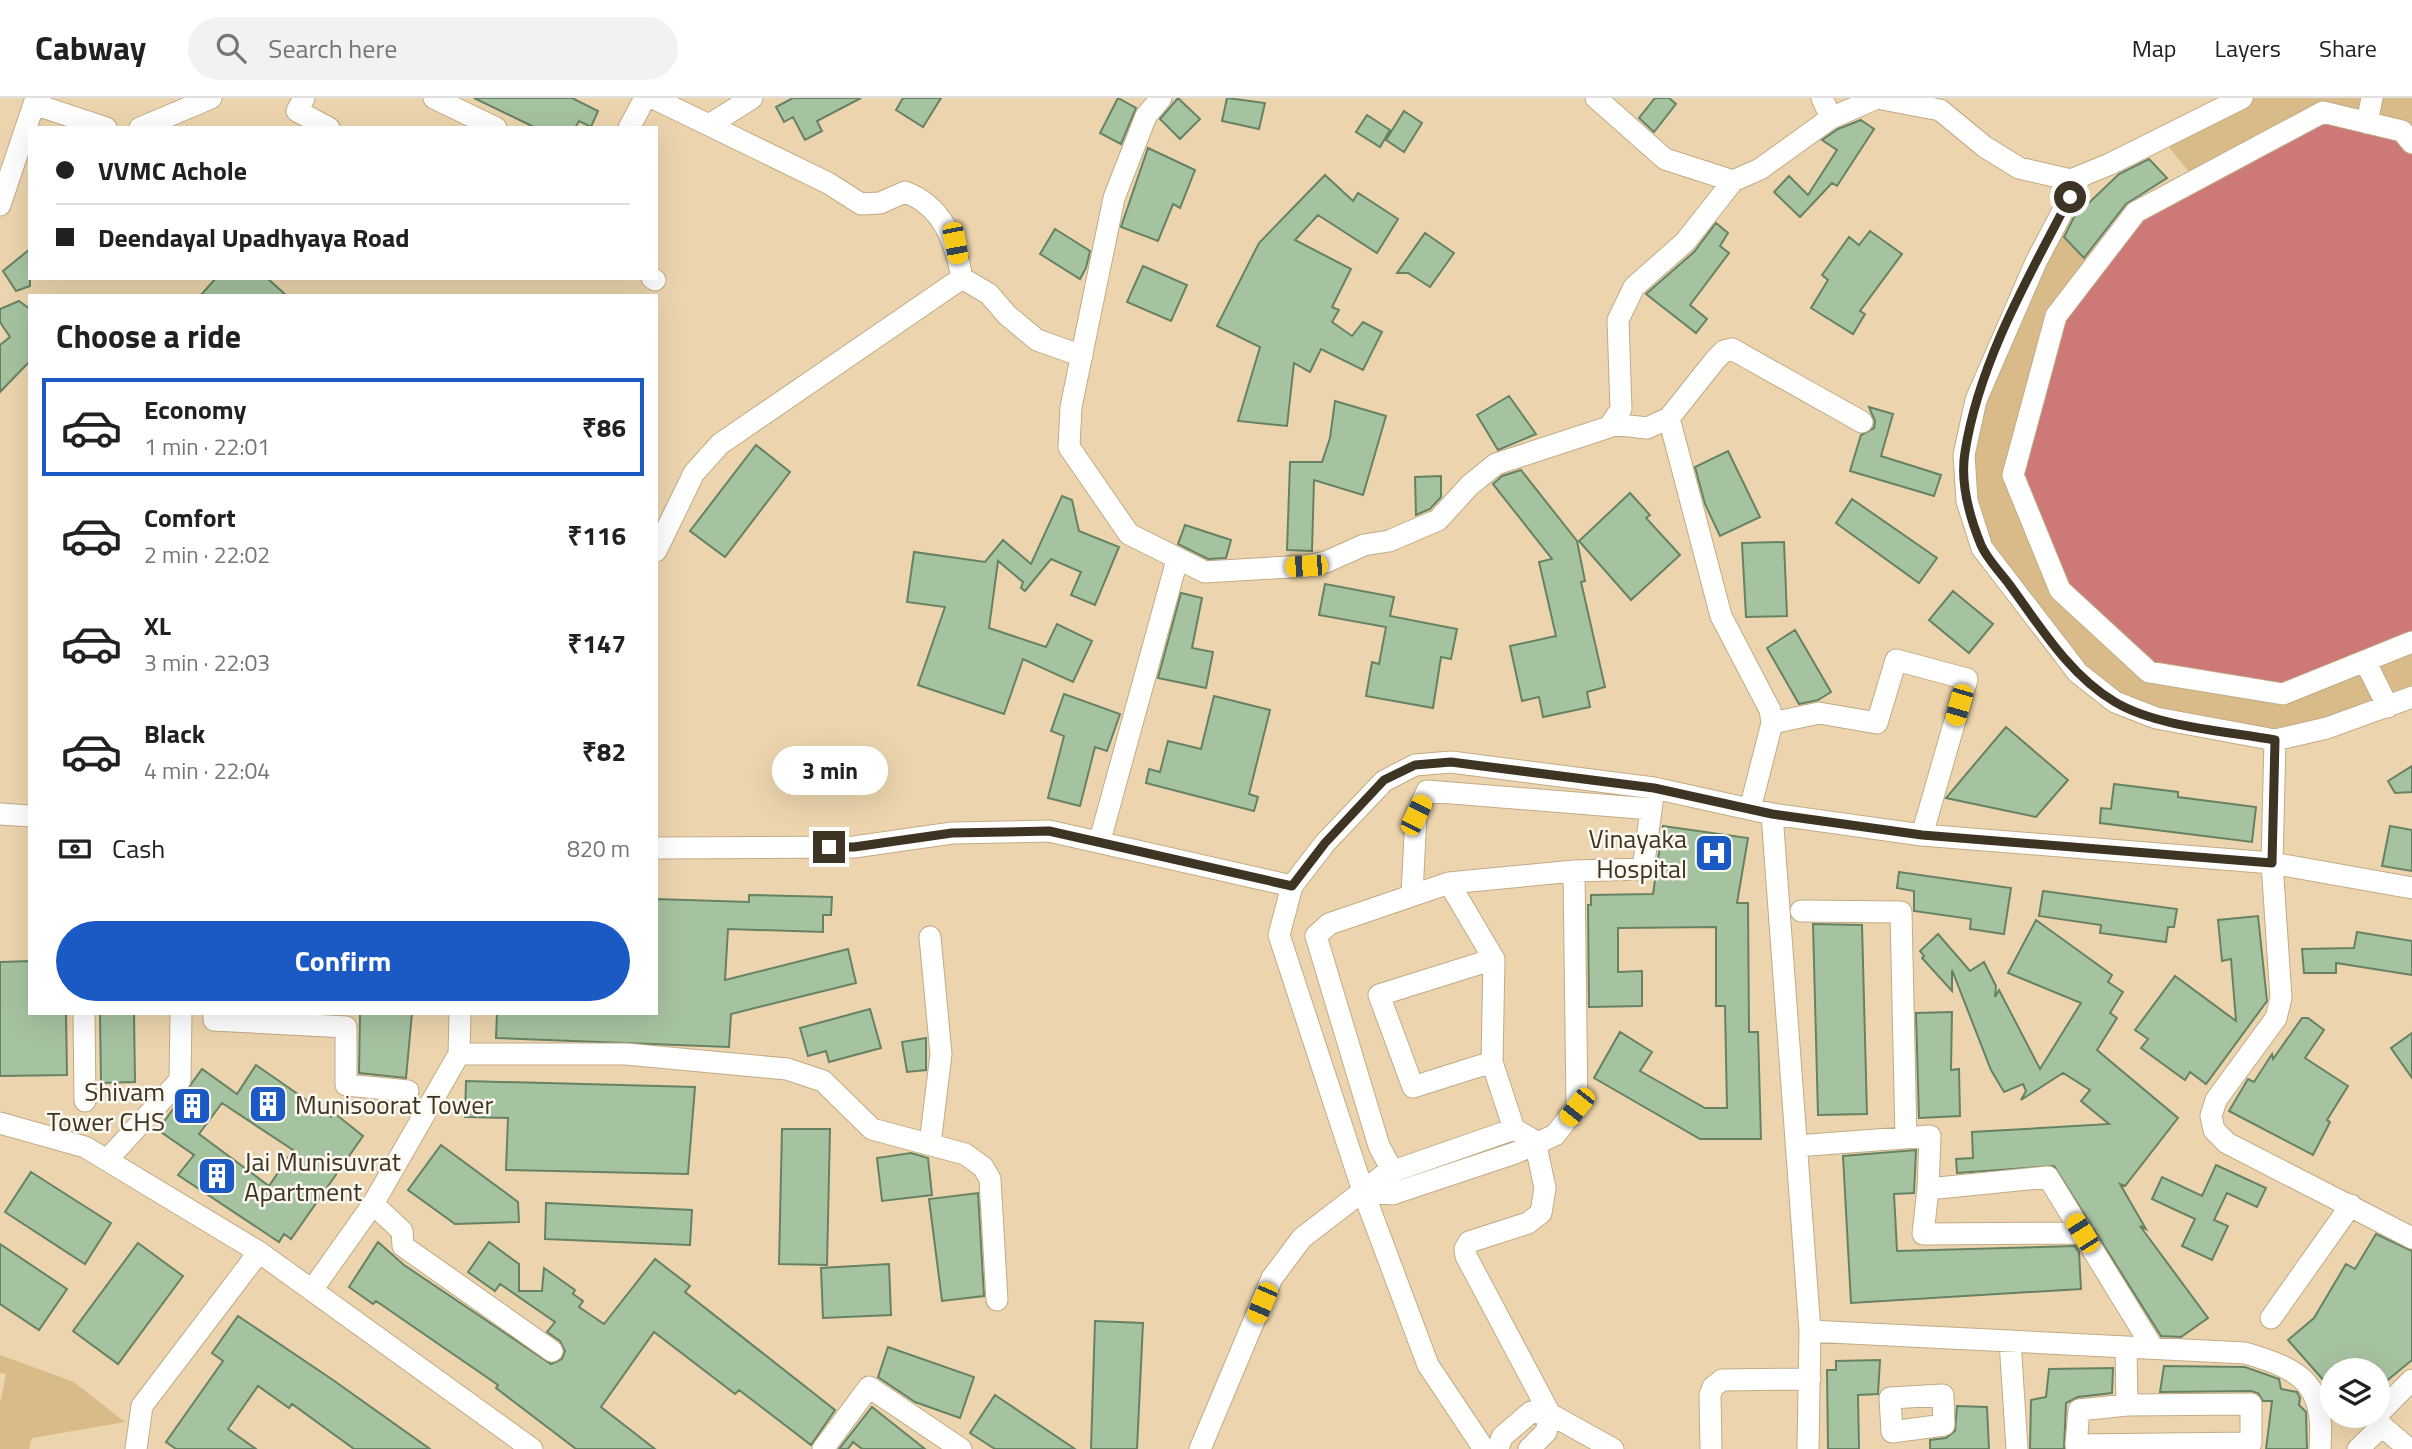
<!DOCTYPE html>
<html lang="en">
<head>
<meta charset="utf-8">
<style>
  :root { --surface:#fff; --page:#f2f2f2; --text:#202124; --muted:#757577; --line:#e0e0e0; --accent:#1b59c5 }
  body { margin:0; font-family:"Titillium Web",sans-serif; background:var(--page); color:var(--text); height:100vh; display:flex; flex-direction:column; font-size:26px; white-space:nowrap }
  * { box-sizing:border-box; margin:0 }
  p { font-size:23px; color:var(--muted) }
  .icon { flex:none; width:38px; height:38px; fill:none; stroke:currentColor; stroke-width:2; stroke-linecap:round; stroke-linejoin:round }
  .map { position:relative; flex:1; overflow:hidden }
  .details { position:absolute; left:28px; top:196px; width:630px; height:721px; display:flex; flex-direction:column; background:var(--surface); border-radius:0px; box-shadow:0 7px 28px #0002 }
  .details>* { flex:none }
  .top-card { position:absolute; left:28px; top:28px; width:630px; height:154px; border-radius:0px; box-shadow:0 7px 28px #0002; display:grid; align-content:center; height:154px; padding:0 28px; background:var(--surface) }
  .tools { position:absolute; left:2320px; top:1260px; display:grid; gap:14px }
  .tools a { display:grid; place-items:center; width:70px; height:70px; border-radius:50%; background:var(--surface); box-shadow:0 7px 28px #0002; font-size:35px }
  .end { position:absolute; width:32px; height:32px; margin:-16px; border:9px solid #3d3424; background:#fff; box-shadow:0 0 0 4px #fff }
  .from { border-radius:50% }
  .bubble { position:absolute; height:49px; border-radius:24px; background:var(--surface); box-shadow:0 7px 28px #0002; font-size:23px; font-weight:700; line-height:49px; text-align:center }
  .car { position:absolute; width:21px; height:42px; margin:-21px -10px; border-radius:9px; box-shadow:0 0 5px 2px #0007; background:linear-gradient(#f5c518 24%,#345 0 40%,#f5c518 0 76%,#345 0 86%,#f5c518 0) }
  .top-card b { display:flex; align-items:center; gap:24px; height:66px; font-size:26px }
  .top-card b+b { border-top:2px solid var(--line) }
  .top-card i { width:18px; height:18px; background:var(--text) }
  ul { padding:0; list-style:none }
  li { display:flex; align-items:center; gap:21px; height:98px; margin:0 14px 10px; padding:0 14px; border:4px solid transparent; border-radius:0px }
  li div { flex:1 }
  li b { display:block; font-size:26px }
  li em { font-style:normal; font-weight:700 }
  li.on { border-color:var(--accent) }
  li>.icon { width:63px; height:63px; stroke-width:1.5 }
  h2 { padding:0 28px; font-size:32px; line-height:84px }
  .pay { display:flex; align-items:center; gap:18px; height:77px; padding:0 28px; font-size:26px }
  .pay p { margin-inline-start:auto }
  .primary-button { display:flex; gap:14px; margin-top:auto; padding:14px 28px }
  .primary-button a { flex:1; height:80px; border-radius:42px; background:var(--accent); color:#fff; font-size:28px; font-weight:700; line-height:80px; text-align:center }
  header { display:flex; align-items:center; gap:42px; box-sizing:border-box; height:98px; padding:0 35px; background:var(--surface); border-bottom:2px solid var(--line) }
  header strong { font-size:33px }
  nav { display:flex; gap:38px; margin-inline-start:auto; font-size:24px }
  .search { width:490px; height:63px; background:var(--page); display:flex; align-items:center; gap:18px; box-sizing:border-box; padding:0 24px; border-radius:38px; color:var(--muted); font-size:26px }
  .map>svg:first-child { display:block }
  .green { fill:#d9bb89 }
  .water { fill:#cc7978 }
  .building { fill:#a6c3a1; stroke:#678263; stroke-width:2; fill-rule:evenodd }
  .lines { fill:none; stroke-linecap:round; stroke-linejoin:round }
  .minor-casing { stroke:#c1ab85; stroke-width:23 }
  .minor { stroke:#fff; stroke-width:21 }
  .route { stroke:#3d3424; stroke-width:9 }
  .labels { text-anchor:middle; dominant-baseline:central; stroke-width:5; stroke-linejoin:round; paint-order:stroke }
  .poi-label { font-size:26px; fill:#3d3424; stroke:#fdf9f1; text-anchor:end }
</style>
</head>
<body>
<header>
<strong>Cabway</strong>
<div class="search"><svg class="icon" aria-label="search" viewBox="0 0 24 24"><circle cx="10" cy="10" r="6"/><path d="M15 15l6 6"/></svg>Search here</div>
<nav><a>Map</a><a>Layers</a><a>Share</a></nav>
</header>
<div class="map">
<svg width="2412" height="1351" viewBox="0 0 2412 1351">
  <rect width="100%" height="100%" fill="#ecd5ae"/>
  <!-- green -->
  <path class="green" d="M2240,0H2412V45L2196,82L2162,41Z
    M2059,134L2093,169L2412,544V599L2275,642L2115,604L2039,527L1967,403L1976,302Z
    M0,1257L74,1284L125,1324L32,1340L29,1351H0V1305L6,1276L0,1275Z"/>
  <!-- water -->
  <path class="water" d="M2323,14L2412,45V544L2283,596L2149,574L2060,492L2013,377L2056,218L2136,114Z"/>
  <!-- building -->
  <path class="building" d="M474,0H572L598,13L591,29L579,23L575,30H536Z
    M793,0H861L817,23L822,33L805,42L793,19L784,24L776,9Z
    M903,0H941L923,29L896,12Z
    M1118,0L1136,10L1121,46L1100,35Z
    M1178,0L1200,21L1180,41L1160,21Z
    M1227,0L1265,5L1259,31L1222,23Z
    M1655,0H1669L1676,6L1654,34L1639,20Z
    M1404,13L1422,25L1404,54L1386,42Z
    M1367,17L1390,32L1380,49L1356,34Z
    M1861,22L1874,31L1837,88L1832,85L1800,119L1774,94L1789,78L1808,97L1837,52L1822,42L1838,31Z
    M1148,50L1195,72L1180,110L1173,106L1158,143L1121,129Z
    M2149,61L2167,80L2126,106L2084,160L2064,139L2074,119L2119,76Z
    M1325,77L1353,103L1358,95L1398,121L1377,155L1318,117L1295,142L1351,171L1332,209L1339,212L1332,224L1352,238L1363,224L1382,234L1363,272L1321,251L1310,274L1294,265L1287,328L1238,323L1260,249L1217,228L1259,145Z
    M1716,125L1728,135L1720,148L1729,155L1690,207L1707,221L1696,235L1646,196L1694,154Z
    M1055,131L1090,153L1086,170L1080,181L1040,156Z
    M1870,133L1902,156L1860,213L1865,216L1853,236L1811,210L1828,182L1822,177L1849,139L1859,147Z
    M1425,135L1454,155L1430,189L1408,175H1397Z
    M30,151V188L16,193L3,173Z
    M1143,168L1187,187L1171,223L1127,204Z
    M216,180H267L287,198H200Z
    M19,203L30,211V263L0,294V247L10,239L0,224V211Z
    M1509,298L1536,336L1498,352L1477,317Z
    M1335,303L1386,318L1363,397L1314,382L1312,453L1287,452L1290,364H1322L1330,340Z
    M1869,309L1893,316L1881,358L1941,377L1934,398L1850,373L1861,337L1874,330L1875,323Z
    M756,347L790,374L725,459L690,433Z
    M1728,353L1760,419L1720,438L1705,406L1695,369Z
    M1521,372L1577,443L1585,483L1581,484L1605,589L1587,594L1590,609L1543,619L1539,599L1522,603L1510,548L1556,538L1539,464L1552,461L1493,386L1502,378Z
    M1441,378V399L1430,411L1416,417L1415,379Z
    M1630,395L1650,417L1646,420L1680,457L1631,502L1579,443Z
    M1062,398L1072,402L1079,433L1119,449L1095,507L1071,497L1081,474L1051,461L1025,493L1021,490L1023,484L998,463L989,530L1046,549L1057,526L1092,543L1073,584L1023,561L1004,616L918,587L945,509L907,504L914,454L985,464L1003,442L1031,466Z
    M1852,401L1937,460L1919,485L1836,425Z
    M1185,427L1231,442L1226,460L1208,461L1178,446Z
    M1784,444L1787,518L1746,519L1742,445Z
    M1325,486L1394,499L1390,518L1457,531L1451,561L1441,559L1433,610L1366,598L1372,564L1379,566L1386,529L1319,517Z
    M1953,493L1993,526L1969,555L1929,522Z
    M1181,495L1202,500L1192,550L1213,554L1206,590L1158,580Z
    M1795,532L1831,594L1818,602L1799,606L1767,550Z
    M1064,596L1120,616L1107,653L1095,649L1080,708L1048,700L1064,638L1051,633Z
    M1214,598L1270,612L1249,696L1258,699L1254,713L1146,685L1149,671L1160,674L1168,643L1201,651Z
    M2006,629L2068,682L2036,719L1946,700Z
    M2412,668V694L2395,695L2388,683Z
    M2114,686L2178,694V699L2256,709L2252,744L2100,725L2101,710L2111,711Z
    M1663,728L1748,740L1737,805H1748L1749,934H1758L1761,1041H1700L1594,980L1620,934L1652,954L1640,973L1705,1010H1727L1725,908H1716V829L1618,830V874L1642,873V908L1589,909L1588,807H1591V797L1653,796Z
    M2390,728L2412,732V773L2382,768Z
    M1899,774L2011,790L2004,836L1970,831L1971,821L1914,813V793L1897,790Z
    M2043,793L2177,811L2174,829H2168L2166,844L2100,835L2101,827L2039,818Z
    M749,797L832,799L831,817H823V834L728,831L725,882L848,851L856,885L731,916L729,949L496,940L497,915H656V801L749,804Z
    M2258,818L2267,903L2206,986L2190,974L2185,982L2141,950L2148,941L2135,932L2175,878L2236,923L2231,861L2222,863L2218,822Z
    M2036,822L2112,877L2108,884L2123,894L2110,915L2117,920L2097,952L2178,1020L2125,1088L2120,1086L2146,1131L2140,1128L2208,1220L2181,1239L2161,1238L2054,1068L1957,1075L1956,1061L1973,1060L1972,1034L2109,1026L2081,1003L2090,992L2063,975L2021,1002L2026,993L2023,986L2004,994L1991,972L1952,872V893L1922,860L1924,858L1920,853L1938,836L1970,873L1984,864L1996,888L1995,899L1999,892L2040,971L2081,905L2008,875Z
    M1813,826L1862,827L1867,1016L1818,1017Z
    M2357,834L2412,843V877L2336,865V875H2304L2302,851L2354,850Z
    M30,863V915H66L67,977L0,978V864Z
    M870,911L881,950L829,964L826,953L808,958L800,930Z
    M1952,914L1951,972L1959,971L1960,1018L1919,1020L1916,915Z
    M100,915H134L135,984L101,985Z
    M360,915H412L406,980L359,975Z
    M2302,920H2308L2324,932L2305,960L2348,988L2327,1022L2330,1024L2313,1057L2229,1013L2248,981L2254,984L2272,956L2273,961Z
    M2412,935V980L2391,950Z
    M926,940V972L907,974L902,944Z
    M256,967L331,1019L333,1014L363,1038L291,1141L284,1136L279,1144L178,1077L194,1057L158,1032L202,971L237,996ZM222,1005L293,1052L269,1088L199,1036Z
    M466,983L695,989L688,1076L506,1072L508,1020L465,1019Z
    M782,1031H830L827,1167L779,1166Z
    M441,1047L518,1104L519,1124L455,1126L408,1092Z
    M1916,1052L1914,1095L1894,1096L1897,1153L2075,1148L2079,1154L2081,1191L1851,1205L1843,1058Z
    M911,1055L928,1060L932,1097L882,1103L877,1060Z
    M2216,1067L2266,1090L2257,1109L2227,1095L2214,1122L2228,1128L2212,1162L2182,1148L2195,1121L2152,1101L2162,1079L2202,1098Z
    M31,1074L111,1125L85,1166L5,1114Z
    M978,1095L984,1198L942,1203L929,1101Z
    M546,1105L692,1112L690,1147L545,1141Z
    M2376,1136L2412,1153V1262L2378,1290V1272H2333V1293L2288,1242L2314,1220L2346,1166L2355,1171Z
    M378,1144L404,1167L551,1266L562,1261L565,1253L560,1243L547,1234L555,1224L500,1186L495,1193L468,1174L489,1144L519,1166V1193H542L544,1170L575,1192L573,1196L583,1203L579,1209L604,1226L655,1161L690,1188L685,1194L835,1312L811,1347L739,1292L735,1296L654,1234L601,1309L655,1351H576L496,1290L498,1287L376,1203L373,1206L349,1189Z
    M138,1145L183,1178L118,1266L73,1233Z
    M0,1146L67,1191L39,1232L0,1206Z
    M889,1166L891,1217L823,1220L821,1170Z
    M238,1218L333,1282L430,1351H354L292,1306L289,1310L258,1288L228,1331L256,1351H176L166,1344L223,1263L212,1255Z
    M1095,1223L1143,1225L1137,1351H1091Z
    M888,1249L974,1279L960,1320L915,1304L878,1279Z
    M1880,1262L1878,1296L1858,1297L1859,1351H1828L1827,1272H1836V1263Z
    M2164,1268L2245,1269L2279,1281L2281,1291L2297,1294L2300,1300L2299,1307L2306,1314L2307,1351H2266L2272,1303H2263L2258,1295L2251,1293L2160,1294Z
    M2113,1270L2112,1295L2078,1299L2066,1305L2064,1351H2030L2031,1302L2046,1299L2049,1271Z
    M995,1297L1075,1351H995L970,1335Z
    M1957,1308L1987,1309L1989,1351H1930V1342L1946,1340L1955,1333Z
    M872,1309L925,1351H862L853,1344L848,1351H839Z"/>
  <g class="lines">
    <!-- minor casing -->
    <g class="minor-casing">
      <path id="minor" d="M304,0L297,13L329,30
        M434,0L496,30
        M653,0L709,27L752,0
        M1161,0L1146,18L1114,100L1071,309L1069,349L1129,436L1205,474L1306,468L1326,464L1364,447L1389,443L1438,422L1470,387L1496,366L1609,329L1621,311L1618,222L1634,189L1685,144L1733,83
        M1596,0L1665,61L1733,83L1760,71L1831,20L1877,0L1940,12L1985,49L2019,70L2071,82L2110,66L2242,0
        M1822,0L1831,20
        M34,6L106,30
        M2367,25L2372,0
        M709,27L828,85L861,106L880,105L905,94C943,108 955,143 962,180L989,196L1007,217L1037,242L1082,258
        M140,30L211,0
        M629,30L645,0
        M2412,45L2402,33L2323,14L2136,114L2056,218L2013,377L2060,492L2149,574L2283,596L2412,544
        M2081,78L2036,164L1976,302L1964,357L1967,403L1982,450L2078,575L2115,604L2156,620L2275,642L2327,630L2412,599
        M0,107L36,0
        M652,180L655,182
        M1669,320L1721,518L1770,612L1772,625L1750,711
        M1611,326L1647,330L1669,320L1716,261L1724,253L1732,251L1862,324
        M656,453L694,375L720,346L962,180
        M2365,563L2388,609
        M1772,625L1819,615L1877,625L1896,562L1967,581L1922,737
        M0,716L30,718
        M1772,716L1810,1233L1808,1351
        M1100,742L1177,462
        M656,750L854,749L952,735L1049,733L1292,788
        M1449,785L1494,861L1492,964L1413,989L1379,897L1494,861
        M2412,790L2272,765L2281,900L2276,920L2216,1002L2211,1018L2214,1032L2227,1045L2412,1140
        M1412,796L1416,717L1427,693L1651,711
        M1801,813L1901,814L1906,1040
        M84,915L85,1003
        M214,915V922L346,929V987L408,993
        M459,956H626L787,971L823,983L872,1031L965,1056L983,1069L990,1081L997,1202
        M1492,964L1514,1031
        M0,1025L85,1049L259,1154L532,1351
        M930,1046L941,956L930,839
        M1796,1048L1930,1038L1928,1091L2048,1079L2153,1250
        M107,1062L180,982L181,915
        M1393,1074L1379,1048L1316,838L1329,826L1449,785L1574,773L1643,771L1654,690
        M1928,1091L1923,1136L2083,1135
        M1363,1093L1392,1096L1515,1055L1555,1037L1577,1009L1574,773
        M373,1106L402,1133L403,1148L552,1253
        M312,1192L373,1106L459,956L460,915
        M2271,1220L2351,1107
        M1810,1233L2245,1255C2303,1272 2325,1286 2320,1351
        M2010,1243L2017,1351
        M2126,1249L2127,1307
        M1943,1297L1944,1327L1892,1334L1890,1300Z
        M2251,1306V1345L2076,1347L2079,1312L2127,1307Z
        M2378,1316L2412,1282
        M136,1351L142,1308L259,1154
        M823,1351L869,1289L961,1351
        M1200,1351L1272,1180L1302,1140L1385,1076L1514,1031L1535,1043L1545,1090L1541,1115L1528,1125L1469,1144L1465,1151L1466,1158L1550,1316L1613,1351
        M1484,1351L1428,1267L1363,1093L1279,837L1292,788L1325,745L1384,683L1415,667L1451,664L1654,690L1772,716L1922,737L2272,765L2275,642
        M1498,1351L1502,1339L1531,1314L1550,1316L1546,1334L1529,1351
        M1711,1351L1710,1297L1713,1289L1722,1282L1810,1281
        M2358,1351L2382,1328L2409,1351"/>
    </g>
    <!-- minor -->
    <use href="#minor" class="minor"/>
  </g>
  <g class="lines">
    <!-- route -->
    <path class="route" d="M829,749H854L952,735L1049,733L1292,788L1325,745L1384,682L1415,667L1451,664L1654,690L1772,716L1922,737L2272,765L2275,642C2226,633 2157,629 2115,604C2070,578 2039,527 2009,486C2000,474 1987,461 1981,447C1970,420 1960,384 1965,354C1979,264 2028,180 2070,99"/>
  </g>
  <!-- icons -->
  <defs>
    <g id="hospital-square" transform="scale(2.0125)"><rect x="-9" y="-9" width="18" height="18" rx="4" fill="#1b59c5" stroke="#fdf9f1"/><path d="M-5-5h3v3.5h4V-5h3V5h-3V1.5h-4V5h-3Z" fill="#fff"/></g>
    <g id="building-square" transform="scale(2.0125)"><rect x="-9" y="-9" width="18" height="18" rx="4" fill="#1b59c5" stroke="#fdf9f1"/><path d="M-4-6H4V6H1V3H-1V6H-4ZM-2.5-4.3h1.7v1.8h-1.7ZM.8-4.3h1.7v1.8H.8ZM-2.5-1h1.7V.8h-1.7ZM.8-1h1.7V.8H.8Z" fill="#fff"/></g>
  </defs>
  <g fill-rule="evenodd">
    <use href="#hospital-square" x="1714" y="755"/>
    <use href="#building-square" x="268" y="1006"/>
    <use href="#building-square" x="192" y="1008"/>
    <use href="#building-square" x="217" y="1078"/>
  </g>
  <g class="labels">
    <!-- poi labels -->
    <g class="poi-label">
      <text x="1687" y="740">Vinayaka<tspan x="1687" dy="30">Hospital</tspan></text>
      <text x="165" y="993">Shivam<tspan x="165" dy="30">Tower CHS</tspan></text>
      <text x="295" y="1006" text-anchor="start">Munisoorat Tower</text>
      <text x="244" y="1063" text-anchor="start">Jai Munisuvrat<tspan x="244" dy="30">Apartment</tspan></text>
    </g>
  </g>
</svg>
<div class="tools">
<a><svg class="icon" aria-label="layers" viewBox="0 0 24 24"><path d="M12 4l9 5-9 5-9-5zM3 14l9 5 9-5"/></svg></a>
</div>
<i class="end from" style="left:2070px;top:99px"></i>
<i class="end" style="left:829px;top:749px"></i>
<div class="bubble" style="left:772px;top:648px;width:116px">3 min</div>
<i class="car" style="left:955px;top:145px;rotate:169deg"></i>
<i class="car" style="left:1306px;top:468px;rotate:267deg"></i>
<i class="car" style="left:1959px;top:607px;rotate:196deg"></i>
<i class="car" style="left:1416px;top:717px;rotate:26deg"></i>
<i class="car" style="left:1577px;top:1009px;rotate:218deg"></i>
<i class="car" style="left:2082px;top:1135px;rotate:328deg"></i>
<i class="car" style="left:1262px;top:1205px;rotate:203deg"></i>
<div class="top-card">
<b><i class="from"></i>VVMC Achole</b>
<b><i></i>Deendayal Upadhyaya Road</b>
</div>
<section class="details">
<h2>Choose a ride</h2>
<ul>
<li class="on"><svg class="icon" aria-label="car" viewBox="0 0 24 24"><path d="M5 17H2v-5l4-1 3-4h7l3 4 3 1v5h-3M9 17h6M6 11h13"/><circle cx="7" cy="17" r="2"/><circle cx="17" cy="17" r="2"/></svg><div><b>Economy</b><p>1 min · 22:01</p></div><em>₹86</em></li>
<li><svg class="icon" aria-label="car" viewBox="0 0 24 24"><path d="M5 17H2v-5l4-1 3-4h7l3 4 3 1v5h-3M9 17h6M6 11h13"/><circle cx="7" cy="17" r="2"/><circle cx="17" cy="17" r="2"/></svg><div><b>Comfort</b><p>2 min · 22:02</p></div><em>₹116</em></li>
<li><svg class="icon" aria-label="car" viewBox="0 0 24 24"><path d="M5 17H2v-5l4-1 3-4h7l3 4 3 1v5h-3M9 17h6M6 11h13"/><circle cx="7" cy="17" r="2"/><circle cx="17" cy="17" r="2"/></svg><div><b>XL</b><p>3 min · 22:03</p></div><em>₹147</em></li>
<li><svg class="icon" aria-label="car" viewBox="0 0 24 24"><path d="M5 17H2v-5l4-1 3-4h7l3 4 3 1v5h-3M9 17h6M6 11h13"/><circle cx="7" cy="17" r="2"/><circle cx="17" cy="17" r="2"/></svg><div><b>Black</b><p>4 min · 22:04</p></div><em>₹82</em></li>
</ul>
<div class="pay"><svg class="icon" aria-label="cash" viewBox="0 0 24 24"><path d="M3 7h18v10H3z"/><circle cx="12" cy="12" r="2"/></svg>Cash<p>820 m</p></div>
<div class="primary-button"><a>Confirm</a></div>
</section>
</div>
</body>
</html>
